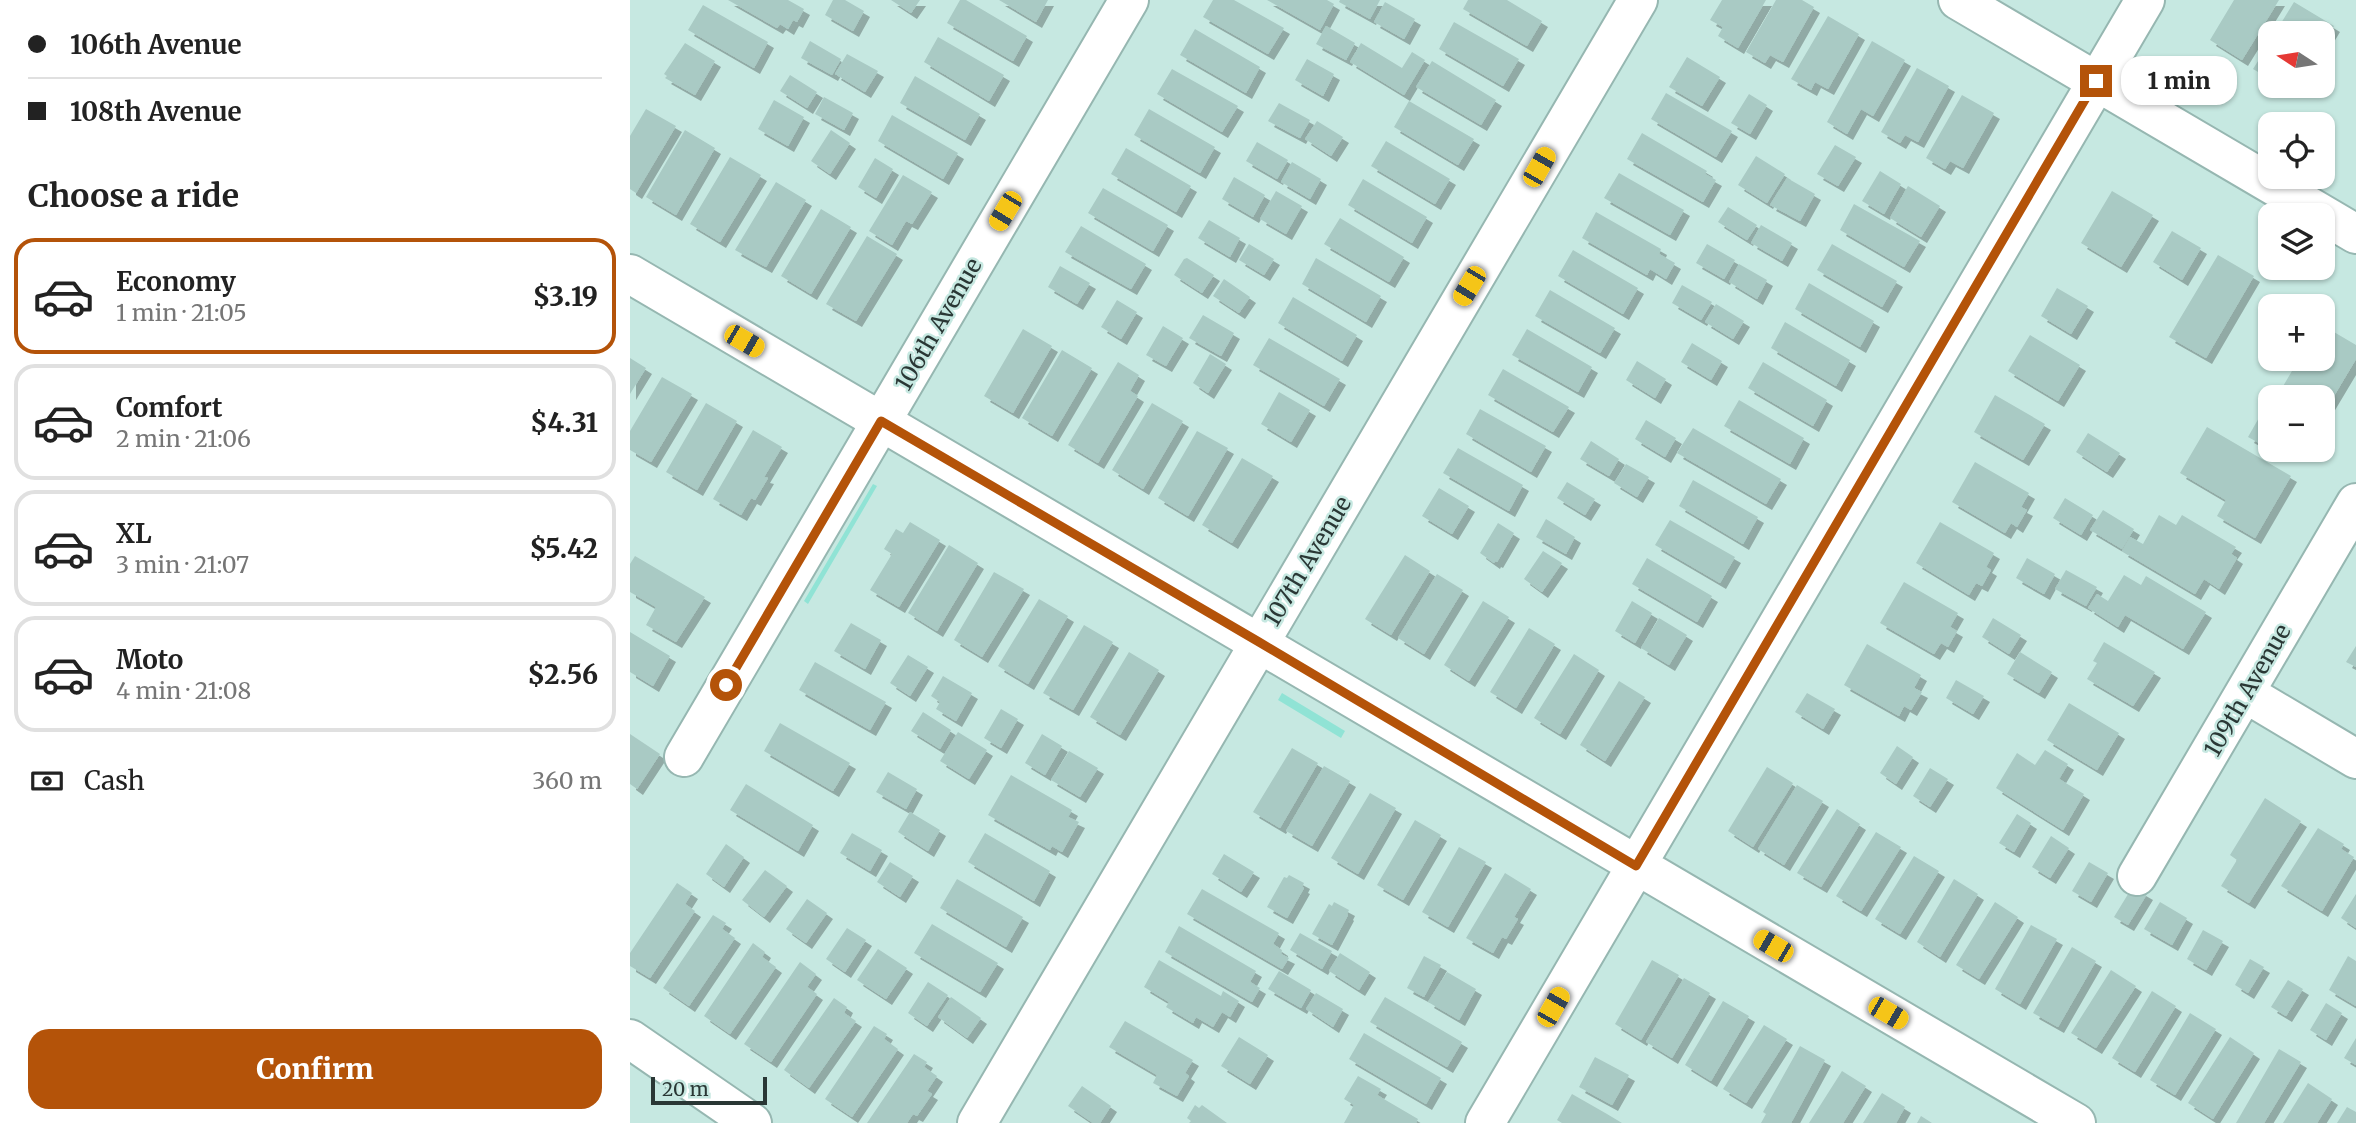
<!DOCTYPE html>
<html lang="en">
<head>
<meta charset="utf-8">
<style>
  :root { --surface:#fff; --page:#f2f2f2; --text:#222; --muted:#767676; --line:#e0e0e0; --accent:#b45309 }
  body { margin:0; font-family:Merriweather,serif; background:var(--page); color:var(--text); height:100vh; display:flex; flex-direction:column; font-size:26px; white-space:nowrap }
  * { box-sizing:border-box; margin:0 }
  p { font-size:23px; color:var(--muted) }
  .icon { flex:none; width:38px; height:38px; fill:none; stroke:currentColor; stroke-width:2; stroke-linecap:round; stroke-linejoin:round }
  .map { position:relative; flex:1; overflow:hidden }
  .drawer { display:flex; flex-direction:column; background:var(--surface); width:630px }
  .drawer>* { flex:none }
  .hud { display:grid; align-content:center; height:154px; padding:0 28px; background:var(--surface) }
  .needle { width:46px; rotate:282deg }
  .buttons { position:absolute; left:1628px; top:21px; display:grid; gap:14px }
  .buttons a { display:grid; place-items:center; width:77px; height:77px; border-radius:14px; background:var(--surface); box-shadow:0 2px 5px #0004; font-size:35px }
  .scale { position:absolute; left:21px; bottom:18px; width:116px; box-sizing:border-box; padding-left:7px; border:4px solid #2a3735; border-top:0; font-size:19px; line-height:24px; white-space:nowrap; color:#2a3735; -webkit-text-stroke:5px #c6e8e1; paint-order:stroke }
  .end { position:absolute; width:32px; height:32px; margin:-16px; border:9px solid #b45309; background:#fff; box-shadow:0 0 0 4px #fff }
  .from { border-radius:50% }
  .bubble { position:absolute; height:49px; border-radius:21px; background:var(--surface); box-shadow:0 2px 5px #0004; font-size:23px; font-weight:800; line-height:49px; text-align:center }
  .car { position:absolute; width:21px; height:42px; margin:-21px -10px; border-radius:9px; box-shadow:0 0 5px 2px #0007; background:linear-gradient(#f5c518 24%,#345 0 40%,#f5c518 0 76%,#345 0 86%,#f5c518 0) }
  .hud b { display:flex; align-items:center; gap:24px; height:66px; font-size:26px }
  .hud b+b { border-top:2px solid var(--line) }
  .hud i { width:18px; height:18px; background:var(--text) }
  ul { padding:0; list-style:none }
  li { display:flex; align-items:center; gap:21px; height:116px; margin:0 14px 10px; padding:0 14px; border:4px solid var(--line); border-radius:21px }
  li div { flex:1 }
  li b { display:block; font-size:26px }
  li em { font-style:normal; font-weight:800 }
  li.on { border-color:var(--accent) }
  li>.icon { width:63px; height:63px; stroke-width:1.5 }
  h2 { padding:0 28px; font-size:32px; line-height:84px }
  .pay { display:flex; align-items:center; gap:18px; height:77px; padding:0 28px; font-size:26px }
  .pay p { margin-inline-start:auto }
  .action { display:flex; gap:14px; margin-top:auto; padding:14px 28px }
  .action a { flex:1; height:80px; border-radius:21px; background:var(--accent); color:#fff; font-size:28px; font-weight:800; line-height:80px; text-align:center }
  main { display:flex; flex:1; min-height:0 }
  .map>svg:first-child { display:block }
  .green { fill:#90e3d5 }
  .building { fill:#a9cac4; filter:url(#shadow) }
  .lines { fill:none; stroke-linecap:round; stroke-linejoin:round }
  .minor-casing { stroke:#96b7b1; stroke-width:42 }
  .minor { stroke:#fff; stroke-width:38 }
  .route { stroke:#b45309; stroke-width:9 }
  .labels { text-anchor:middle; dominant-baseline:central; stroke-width:5; stroke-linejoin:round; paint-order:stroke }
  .street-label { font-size:23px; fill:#2a3735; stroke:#c6e8e1 }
</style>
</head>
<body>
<main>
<section class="drawer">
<div class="hud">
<b><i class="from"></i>106th Avenue</b>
<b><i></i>108th Avenue</b>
</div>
<h2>Choose a ride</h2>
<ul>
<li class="on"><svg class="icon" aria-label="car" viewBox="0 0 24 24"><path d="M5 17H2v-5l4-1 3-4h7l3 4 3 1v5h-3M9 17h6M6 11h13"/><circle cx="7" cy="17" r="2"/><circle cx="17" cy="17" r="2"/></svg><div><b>Economy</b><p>1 min · 21:05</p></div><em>$3.19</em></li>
<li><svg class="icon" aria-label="car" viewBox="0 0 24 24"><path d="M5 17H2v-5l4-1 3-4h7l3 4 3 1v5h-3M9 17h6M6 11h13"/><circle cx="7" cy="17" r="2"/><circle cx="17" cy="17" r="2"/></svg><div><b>Comfort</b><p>2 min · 21:06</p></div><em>$4.31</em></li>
<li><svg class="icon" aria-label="car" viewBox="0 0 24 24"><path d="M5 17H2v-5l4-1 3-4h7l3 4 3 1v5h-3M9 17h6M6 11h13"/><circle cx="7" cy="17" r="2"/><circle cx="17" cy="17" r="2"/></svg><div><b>XL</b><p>3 min · 21:07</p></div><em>$5.42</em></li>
<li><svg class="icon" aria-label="car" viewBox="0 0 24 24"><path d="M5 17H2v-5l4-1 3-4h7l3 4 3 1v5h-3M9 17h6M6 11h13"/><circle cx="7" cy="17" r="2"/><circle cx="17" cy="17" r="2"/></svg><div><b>Moto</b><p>4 min · 21:08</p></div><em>$2.56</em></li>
</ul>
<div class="pay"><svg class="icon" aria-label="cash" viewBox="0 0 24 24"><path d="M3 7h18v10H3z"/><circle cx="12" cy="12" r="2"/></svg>Cash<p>360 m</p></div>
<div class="action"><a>Confirm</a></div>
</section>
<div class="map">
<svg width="1726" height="1123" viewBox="0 0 1726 1123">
  <defs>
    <filter id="shadow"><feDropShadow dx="6" dy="6" stdDeviation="0" flood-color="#0004"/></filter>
  </defs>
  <rect width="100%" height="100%" fill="#c6e8e1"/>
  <!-- green -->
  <path class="green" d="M243,484L247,486L178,604L174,601Z
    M652,693L715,731L711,738L648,700Z"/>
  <!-- building -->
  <path class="building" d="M98,0H158L174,9L167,22L163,20L158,29L150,24L147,28Z
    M203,0H215L234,11L223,31L195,15Z
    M261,0H290L281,13Z
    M330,0H336L397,36L383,61L317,23Z
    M369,0H418L406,22Z
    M583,0H604L654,28L638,54L573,17Z
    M637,0H697L704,4L690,30Z
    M710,0H750L740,19L709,2Z
    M838,0H877L912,21L897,46L833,9Z
    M1092,0H1136L1108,48L1088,36L1093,27L1080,20Z
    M1146,0H1172L1184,7L1153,62L1140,55L1135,63L1116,52Z
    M1604,0H1649L1612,60L1580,40Z
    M755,2L785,19L774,39L744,22Z
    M1664,2L1704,26L1692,46V33H1645Z
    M73,5L138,42L124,68L58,30Z
    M1198,16L1229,34L1198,89L1185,82L1181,90L1161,79Z
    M824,22L889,59L873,86L809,49Z
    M696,26L725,43L716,60L686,44Z
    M565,29L630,67L616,93L550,55Z
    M308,37L374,75L359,101L294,62Z
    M180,41L211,59L202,75L171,58Z
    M1242,41L1275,60L1243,116L1231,109L1217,134L1197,122Z
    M1640,42V79L1623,69Z
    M55,43L85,61L65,95L35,78L37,76L34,74Z
    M731,43L772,68L782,52L795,60L774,95L720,62Z
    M217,54L248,71L235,92L205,74Z
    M1057,57L1090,77L1072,106L1039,87Z
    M677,59L704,74L693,96L665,80Z
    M802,61L866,100L851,125L786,87Z
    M1287,68L1319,86L1288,142L1275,135L1270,143L1251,132Z
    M542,69L608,106L592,132L527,94Z
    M160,75L187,92L177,108L150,91Z
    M285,76L350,114L335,140L270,103Z
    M1036,93L1102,131L1086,157L1021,119Z
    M1119,94L1137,105L1120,134L1101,123Z
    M1332,95L1364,113L1333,168L1320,161L1315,169L1296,158Z
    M194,97L223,113L214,130L185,114Z
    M144,100L174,117L158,146L128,129Z
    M779,101L844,139L828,165L764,127Z
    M649,103L680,120L670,138L638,121Z
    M16,109L46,126L6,193L0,189V136Z
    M519,109L585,147L570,173L504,135Z
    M262,115L328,153L313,179L248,141Z
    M687,121L713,137L701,156L675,139Z
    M55,130L85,148L46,215L16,197Z
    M201,130L220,143L200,174L181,161Z
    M1012,133L1077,171L1075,174L1086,180L1073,202L997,159Z
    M756,141L820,179L805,204L741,166Z
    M627,142L658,160L647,179L616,161Z
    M1205,145L1226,157L1208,186L1187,174Z
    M496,148L561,186L546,212L481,174Z
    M1126,156L1155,174L1137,203L1108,185Z
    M100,157L131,175L90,242L60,224Z
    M245,158L263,169L246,198L228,187Z
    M662,162L691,179L680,199L651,182Z
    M1250,171L1271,184L1254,214L1232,201Z
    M989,173L1054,210L1040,235L974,198Z
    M273,175L302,192L282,224L276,221L262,245L239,231Z
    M604,177L635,195L623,217L592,199Z
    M1157,178L1185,194L1170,221L1140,205Z
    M733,179L797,217L782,243L718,205Z
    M146,182L176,200L136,267L105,250Z
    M1278,186L1310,206L1291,237L1260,218Z
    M473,188L538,225L523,251L458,213Z
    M646,191L672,206L656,234L630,219Z
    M1482,191L1523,215L1491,267L1451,243Z
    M1224,204L1290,241L1274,267L1210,230Z
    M1098,207L1127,225L1117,240L1088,222Z
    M191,209L221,227L181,294L151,276Z
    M966,212L1031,249L1029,254L1045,263L1036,279L1020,269L1017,275L952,238Z
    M710,218L774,257L759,282L694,244Z
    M579,220L610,238L600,257L568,238Z
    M1131,225L1162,243L1152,261L1121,243Z
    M451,226L516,264L501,289L435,252Z
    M1542,231L1571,248L1552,280L1523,262Z
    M237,236L267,254L226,321L196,304Z
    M619,244L644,259L634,275L609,260Z
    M1077,244L1105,260L1094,279L1066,263Z
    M1202,244L1267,281L1252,307L1187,270Z
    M943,250L1008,288L993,314L928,276Z
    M1588,255L1624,276L1576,358L1539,337Z
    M557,258L584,275L572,293L544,275L554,259Z
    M686,258L751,296L736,322L672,284Z
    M1109,264L1137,280L1127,299L1099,282Z
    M430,266L460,283L447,304L418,287Z
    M594,279L620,297L609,313L583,296Z
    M1179,283L1244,321L1230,347L1165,309Z
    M1052,285L1082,302L1071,320L1042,303Z
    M1427,288L1458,306L1441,334L1411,316Z
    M920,290L985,328L970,353L905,316Z
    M663,297L727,335L712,361L648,323Z
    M487,300L507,312L491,339L471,327Z
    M1086,304L1114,321L1103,339L1075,322Z
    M573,315L604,333L591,356L559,338Z
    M1155,322L1220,360L1206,386L1141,348Z
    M1692,325L1726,345V359L1692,416V397H1667L1652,388L1669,359H1692Z
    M533,326L553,338L536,366L516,355Z
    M393,329L422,346L383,413L354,396Z
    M897,329L962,367L948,392L882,355Z
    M1400,335L1450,365L1428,401L1378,371Z
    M639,338L710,379L694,406L623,365Z
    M1062,343L1092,361L1081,380L1051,362Z
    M432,350L462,368L422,436L392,418Z
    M580,354L596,364L578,393L563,383Z
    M0,358L16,368L0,394Z
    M1007,361L1036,379L1025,398L996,380Z
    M488,362L509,375L500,391L508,396L468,463L438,445Z
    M1133,362L1197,400L1183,426L1118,388Z
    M873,369L939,407L923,432L858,395Z
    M32,377L62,394L21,462L0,450V431Z
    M649,392L680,410L661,442L631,424Z
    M1365,395L1415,424L1393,460L1344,432Z
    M1109,400L1174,438L1160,464L1094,426Z
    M1638,402L1640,403V449L1618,437Z
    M76,403L107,421L67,490L36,472Z
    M522,403L553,421L513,489L482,470Z
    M850,409L916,446L901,472L836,434Z
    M1016,420L1046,438L1035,457L1005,439Z
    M1577,427L1661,476L1625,538L1587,516L1596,500L1550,473Z
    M1063,428L1151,479L1136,504L1047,453Z
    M123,430L152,447L134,477L138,478L125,500L121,498L111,515L83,499Z
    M567,431L598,448L558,516L528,498Z
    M1458,433L1490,453L1477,472L1446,452Z
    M961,441L989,459L979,476L950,459Z
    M828,448L893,485L879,511L813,473Z
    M1641,450H1656L1653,456Z
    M612,458L643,476L602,543L572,525Z
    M1345,462L1399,493L1391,507L1397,510L1387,527L1381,523L1375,533L1322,502Z
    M996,464L1019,477L1007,497L984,483Z
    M1063,480L1128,517L1113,544L1049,506Z
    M937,482L965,499L955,515L927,498Z
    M809,488L839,506L822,534L792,516Z
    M1435,498L1463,515L1451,535L1423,518Z
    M1473,510L1504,529L1492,549L1460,530Z
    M1529,515L1546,525L1552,515L1606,547L1601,554L1607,558L1589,589L1574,579L1565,594L1492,551L1500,537L1513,544Z
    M916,519L945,537L936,554L906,537Z
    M1040,520L1105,557L1090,583L1025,545Z
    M280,522L310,540L269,607L240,590L262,554L254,549L266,529L273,533Z
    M1310,522L1364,553L1356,567L1361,570L1352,586L1346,583L1339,595L1286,563Z
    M868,523L884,533L867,562L865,561L864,563L850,553Z
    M319,545L348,563L307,631L278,613Z
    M913,551L932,563L912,592L894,579Z
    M775,555L800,571L761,635L735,619Z
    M5,556L75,597L46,642L16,625L26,607L0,592V564Z
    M1017,558L1082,596L1067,622L1002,584Z
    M1397,558L1425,574L1414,594L1386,578Z
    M1436,570L1467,587L1456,606L1425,589Z
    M364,572L394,589L352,657L324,640Z
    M807,574L833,590L794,654L768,638Z
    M1494,575L1511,585L1516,576L1576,612L1553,649L1495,615L1488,627L1458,608L1467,594L1478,601Z
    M1274,582L1328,613L1320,627L1327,631L1318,647L1311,643L1304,654L1250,623Z
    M409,599L438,616L398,684L368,666Z
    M853,601L879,617L839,681L814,665Z
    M1002,601L1022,613L1005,643L985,631Z
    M1029,618L1057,635L1039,665L1011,648Z
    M1363,618L1391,635L1379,654L1352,637Z
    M221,623L251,640L235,669L204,651Z
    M454,625L483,642L443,710L413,693Z
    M899,628L925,644L886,708L860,692Z
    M0,632L40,656L23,686L0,672Z
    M1474,642L1525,672L1503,706L1457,679L1467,663L1463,661Z
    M1237,644L1291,675L1284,688L1292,692L1281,710L1274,706L1269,716L1214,685Z
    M1726,646V667L1716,662Z
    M499,652L529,670L490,735L460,717Z
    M1390,652L1422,672L1409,693L1377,674Z
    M944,654L969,670L930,734L904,718Z
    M278,655L298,667L280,696L260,683Z
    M185,662L256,702L240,730L169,690Z
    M313,676L342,693L326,721L306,709L310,702L301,696Z
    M1326,680L1354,696L1343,714L1316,698Z
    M989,681L1015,697L975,761L950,745Z
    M1177,693L1205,709L1193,729L1165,712Z
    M1439,703L1489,733L1467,770L1417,740Z
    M371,709L388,719L371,748L354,738Z
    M293,712L321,730L310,749L281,731Z
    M150,723L220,763L203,791L134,751Z
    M328,732L357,750L339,779L310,761Z
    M0,734L30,754L7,789L0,784Z
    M412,734L432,746L415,775L395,763Z
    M1267,746L1283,757L1266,784L1250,773Z
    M662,748L688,763L650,828L623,812Z
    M1415,750L1438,764L1429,779L1454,794L1433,830L1366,788L1387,753L1405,765Z
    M439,751L468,768L450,797L421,780Z
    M694,766L720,781L682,846L656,831Z
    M1137,767L1163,783L1123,847L1098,831Z
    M1300,768L1318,779L1300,807L1283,796Z
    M258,772L287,789L276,809L246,792Z
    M381,775L442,810L438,817L449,822L432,852L422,846L420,850L358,815Z
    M116,784L183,825L168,851L100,810Z
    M1167,785L1193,801L1154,865L1128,849Z
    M740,793L766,808L728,874L701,858Z
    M1635,798L1671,821L1619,903L1591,886L1607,860L1600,855Z
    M1207,809L1230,824L1191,887L1167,873Z
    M280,812L310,830L298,851L268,832Z
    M1387,814L1401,823L1384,852L1369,843Z
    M785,820L811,835L773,900L747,885Z
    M1688,828L1714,844L1711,849L1724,857L1692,911L1651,886Z
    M1246,832L1271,847L1231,911L1206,896Z
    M222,833L252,850L240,871L210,853Z
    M355,833L420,871L404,901L338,862Z
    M1421,836L1439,848L1420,878L1402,867Z
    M96,844L114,857L94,887L76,874Z
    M829,847L856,862L818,927L792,912Z
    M594,854L624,872L611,892L582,874Z
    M1284,856L1309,871L1270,934L1245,919Z
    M260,862L283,876L270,897L247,882Z
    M1459,862L1478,873L1461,902L1442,891Z
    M135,870L157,886L134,917L112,900Z
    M875,873L901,889L884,917L888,919L876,939L872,937L863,953L836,938Z
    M659,875L674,883L672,887L674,888L657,918L637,907L654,877L657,878Z
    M327,879L393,917L376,947L310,908Z
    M1324,879L1348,894L1310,957L1287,942Z
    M47,883L62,893L55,904L65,911L20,978L0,966V953Z
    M1503,886L1517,894L1498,925L1484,917Z
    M572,889L649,933L643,944L652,950L651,954L659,958L652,969L557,914Z
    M1726,894V928L1711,918Z
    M177,899L197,913L176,943L156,929Z
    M704,902L719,910L717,914L718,915L702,945L682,934L699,904L702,906Z
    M1365,902L1388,917L1349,979L1326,965Z
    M1530,902L1557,918L1542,945L1514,929Z
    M83,915L96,923L92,929L105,938L59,1006L33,988Z
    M302,924L368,963L350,992L284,953Z
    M1401,925L1427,939L1390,1004L1365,989Z
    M549,926L626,971L620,982L630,988L622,1002L535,952Z
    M217,928L236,940L215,972L196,959Z
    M1573,930L1593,941L1576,970L1557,959Z
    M670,933L702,951L692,969L660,950Z
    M123,943L135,952L132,957L146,967L100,1034L74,1016Z
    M1442,947L1466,961L1428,1027L1403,1013Z
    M248,949L277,968L256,999L227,980Z
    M710,953L740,972L729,990L699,971Z
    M794,956L811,965L794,997L777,988Z
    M1718,956L1726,961V1006L1699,990Z
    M1620,959L1634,967L1618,993L1605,985Z
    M529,960L591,996L593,991L609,1001L600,1017L592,1012L583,1027L566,1017L563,1023L536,1007L539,1002L514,987Z
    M1022,960L1049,975L1011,1040L985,1024Z
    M170,962L186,974L177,987L187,994L141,1062L114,1044Z
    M1481,970L1506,986L1466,1048L1441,1033Z
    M649,971L681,990L671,1008L638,989Z
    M817,972L846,989L829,1020L798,1002Z
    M1054,978L1080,993L1042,1058L1016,1042Z
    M1658,980L1673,989L1656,1016L1641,1007Z
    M298,982L318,995L297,1026L278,1013Z
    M1522,991L1546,1006L1505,1072L1482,1058Z
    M686,993L713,1009L703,1027L676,1009Z
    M321,997L351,1018L337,1038L308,1017Z
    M755,997L832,1042L817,1067L740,1022Z
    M204,998L217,1007L214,1013L226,1021L179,1088L154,1070Z
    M1093,1001L1119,1016L1081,1081L1055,1065Z
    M1696,1003L1712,1013L1696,1040L1680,1030Z
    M1560,1013L1586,1029L1545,1095L1520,1080Z
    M495,1021L563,1060L555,1073L559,1076L547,1096L523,1083L527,1075L479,1047Z
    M1134,1025L1157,1039L1116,1103L1093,1089Z
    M244,1026L257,1034L254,1039L268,1049L222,1117L195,1099Z
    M734,1033L811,1078L796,1104L719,1059Z
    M609,1037L638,1055L620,1084L591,1066Z
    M1600,1037L1624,1053L1583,1119L1558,1103Z
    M1726,1038V1065L1714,1058Z
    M1170,1046L1195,1060L1161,1123H1131L1136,1114L1133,1112Z
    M1649,1049L1671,1062L1634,1123H1606Z
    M284,1054L297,1062L294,1067L307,1076L297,1091L302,1094L287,1116L283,1114L277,1123H237Z
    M965,1057L999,1075L982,1105L949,1087Z
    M1212,1071L1236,1086L1213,1123H1179Z
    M728,1076L751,1089L747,1095L788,1119L786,1123H714L724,1105L714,1099Z
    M1678,1083L1702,1099L1687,1123H1653Z
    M452,1086L481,1106L470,1123H463L438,1106Z
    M1252,1093L1275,1107L1266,1123H1233Z
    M942,1094L977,1114L992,1123H932L927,1120Z
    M565,1105L569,1108L572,1105L597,1123H559L561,1121L557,1118Z
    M1717,1107L1726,1112V1123H1707Z
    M1291,1116L1302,1123H1287Z"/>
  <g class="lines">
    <!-- minor casing -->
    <g class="minor-casing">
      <path id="minor" d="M1328,0L1726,234
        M0,274L1446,1123
        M1615,693L1726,759
        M54,757L499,0
        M1507,876L1726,503
        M0,1039L122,1123
        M347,1123L1008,0
        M855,1123L1515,0"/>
    </g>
    <!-- minor -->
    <use href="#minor" class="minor"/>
  </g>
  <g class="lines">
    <!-- route -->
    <path class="route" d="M96,685L251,421L629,642L1006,866L1466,81"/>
  </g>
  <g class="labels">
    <!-- street labels -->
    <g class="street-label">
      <text transform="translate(308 324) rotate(-60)">106th Avenue</text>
      <text transform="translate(677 561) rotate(-59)">107th Avenue</text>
      <text transform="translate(1617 690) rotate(-60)">109th Avenue</text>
    </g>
  </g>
</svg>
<div class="buttons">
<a><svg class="needle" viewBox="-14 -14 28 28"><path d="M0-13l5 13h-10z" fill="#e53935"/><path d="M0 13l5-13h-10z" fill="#767676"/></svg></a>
<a><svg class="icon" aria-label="locate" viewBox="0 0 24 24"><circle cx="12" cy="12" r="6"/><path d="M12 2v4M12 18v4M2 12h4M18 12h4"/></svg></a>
<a><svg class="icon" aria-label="layers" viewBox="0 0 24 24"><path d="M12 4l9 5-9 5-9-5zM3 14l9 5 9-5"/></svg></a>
<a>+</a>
<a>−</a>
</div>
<div class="scale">20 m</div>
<i class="end from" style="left:96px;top:685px"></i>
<i class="end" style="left:1466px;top:81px"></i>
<div class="bubble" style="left:1491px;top:56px;width:116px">1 min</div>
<i class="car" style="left:909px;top:167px;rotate:30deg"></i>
<i class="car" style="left:375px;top:211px;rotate:211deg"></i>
<i class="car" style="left:839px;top:286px;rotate:211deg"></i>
<i class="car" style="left:114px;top:341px;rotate:120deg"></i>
<i class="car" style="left:1143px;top:946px;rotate:300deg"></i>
<i class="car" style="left:923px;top:1007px;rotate:30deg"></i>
<i class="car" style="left:1258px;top:1013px;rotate:120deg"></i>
</div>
</main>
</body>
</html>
